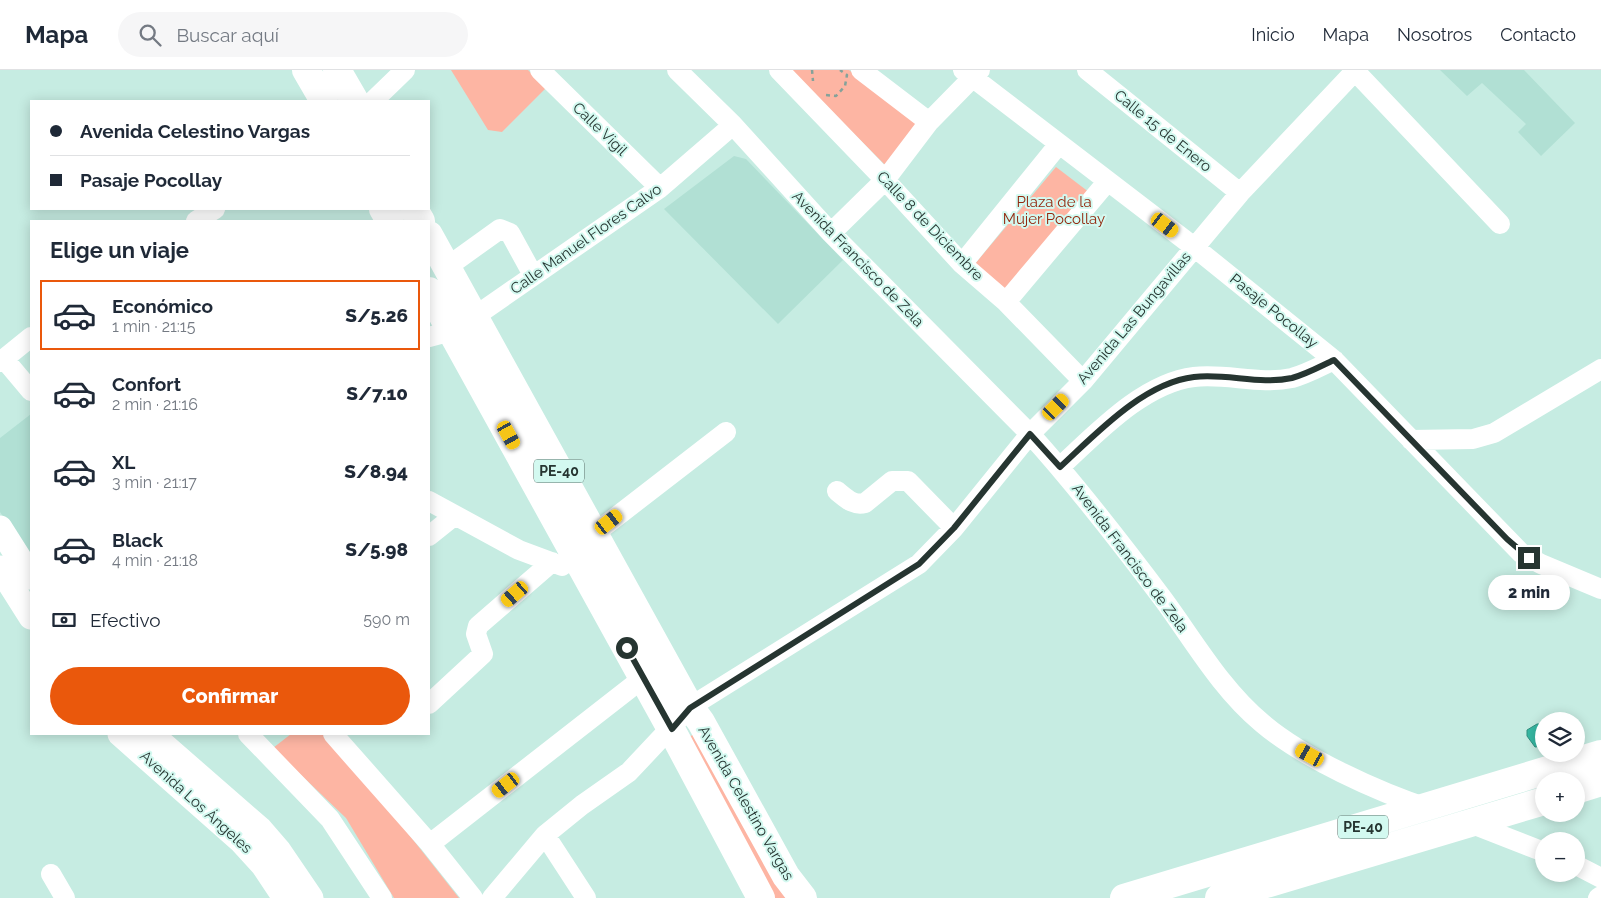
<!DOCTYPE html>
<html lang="es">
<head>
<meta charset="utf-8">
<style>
  :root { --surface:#fff; --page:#f6f6f7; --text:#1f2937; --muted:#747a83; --line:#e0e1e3; --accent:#ea580c }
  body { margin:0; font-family:Raleway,sans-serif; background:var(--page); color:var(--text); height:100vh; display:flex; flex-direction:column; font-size:19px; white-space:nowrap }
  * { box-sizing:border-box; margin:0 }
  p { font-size:16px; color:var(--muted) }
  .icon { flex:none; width:28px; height:28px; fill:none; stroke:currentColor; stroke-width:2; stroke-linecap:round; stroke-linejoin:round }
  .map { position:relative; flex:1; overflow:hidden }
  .drawer { position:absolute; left:30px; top:150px; width:400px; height:515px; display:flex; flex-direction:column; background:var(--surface); border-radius:0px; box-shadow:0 2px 12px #0003 }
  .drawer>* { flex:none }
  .guide { position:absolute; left:30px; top:30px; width:400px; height:110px; border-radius:0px; box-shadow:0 2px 12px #0003; display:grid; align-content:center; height:110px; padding:0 20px; background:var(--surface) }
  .fabs { position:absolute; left:1535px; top:642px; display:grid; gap:10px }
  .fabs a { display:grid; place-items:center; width:50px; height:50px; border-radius:50%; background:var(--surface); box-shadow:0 2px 12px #0003; font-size:25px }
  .end { position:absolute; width:22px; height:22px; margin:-11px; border:6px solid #263531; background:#fff; box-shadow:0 0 0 2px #fff }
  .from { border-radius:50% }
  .bubble { position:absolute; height:35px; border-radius:18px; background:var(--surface); box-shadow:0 2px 12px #0003; font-size:16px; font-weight:800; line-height:35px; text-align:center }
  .car { position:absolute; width:15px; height:30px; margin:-15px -8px; border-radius:6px; box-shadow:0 0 4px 1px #0007; background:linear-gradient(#f5c518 24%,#345 0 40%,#f5c518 0 76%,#345 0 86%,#f5c518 0) }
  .guide b { display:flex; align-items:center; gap:18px; height:48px; font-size:19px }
  .guide b+b { border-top:1px solid var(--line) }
  .guide i { width:12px; height:12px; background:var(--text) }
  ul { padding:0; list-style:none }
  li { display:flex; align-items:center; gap:15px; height:70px; margin:0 10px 8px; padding:0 10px; border:2px solid transparent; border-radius:0px }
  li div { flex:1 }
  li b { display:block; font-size:19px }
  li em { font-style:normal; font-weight:800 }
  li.selected { border-color:var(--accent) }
  li>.icon { width:45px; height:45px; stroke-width:1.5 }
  h2 { padding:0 20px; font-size:22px; line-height:60px }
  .pay { display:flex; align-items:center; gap:12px; height:55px; padding:0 20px; font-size:19px }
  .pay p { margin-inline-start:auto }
  .action { display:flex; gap:10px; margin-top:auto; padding:10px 20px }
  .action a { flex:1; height:58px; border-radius:30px; background:var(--accent); color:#fff; font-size:20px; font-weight:800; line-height:58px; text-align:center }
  header { display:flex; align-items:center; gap:30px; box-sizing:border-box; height:70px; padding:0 25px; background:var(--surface); border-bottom:1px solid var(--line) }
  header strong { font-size:24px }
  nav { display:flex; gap:28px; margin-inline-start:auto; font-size:18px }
  .search { width:350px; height:45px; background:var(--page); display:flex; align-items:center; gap:12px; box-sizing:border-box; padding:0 18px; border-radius:28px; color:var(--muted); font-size:19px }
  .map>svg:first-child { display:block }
  .built { fill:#b1e0d4 }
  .green { fill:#fdb5a3 }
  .water { fill:#36b8a3; stroke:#319181 }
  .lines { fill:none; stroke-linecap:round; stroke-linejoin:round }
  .path { stroke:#85a29a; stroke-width:2.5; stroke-dasharray:4 4; stroke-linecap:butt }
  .minor { stroke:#fff; stroke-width:20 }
  .major { stroke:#fff; stroke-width:25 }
  .highway { stroke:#fff; stroke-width:28 }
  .route { stroke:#263531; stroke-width:6 }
  .labels { text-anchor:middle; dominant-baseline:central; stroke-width:4; stroke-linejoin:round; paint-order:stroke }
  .shield { fill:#d3f9f0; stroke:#5a706a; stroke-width:1 }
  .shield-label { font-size:14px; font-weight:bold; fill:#263531 }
  .street-label { font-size:15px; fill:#263531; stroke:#d3f9f0 }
  .park-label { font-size:15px; fill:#93290f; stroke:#d3f9f0 }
</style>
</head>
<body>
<header>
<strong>Mapa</strong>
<div class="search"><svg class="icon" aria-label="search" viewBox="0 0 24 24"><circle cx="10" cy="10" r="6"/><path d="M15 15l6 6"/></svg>Buscar aquí</div>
<nav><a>Inicio</a><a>Mapa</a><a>Nosotros</a><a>Contacto</a></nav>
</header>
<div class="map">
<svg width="1601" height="828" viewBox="0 0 1601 828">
  <rect width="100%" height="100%" fill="#c6ece2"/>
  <!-- built -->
  <path class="built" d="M1440,0H1524L1575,53L1541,86L1518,62L1526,54L1482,13L1467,26Z
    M734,86L746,89L843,190L778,254L664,139Z
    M31,344V489L0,442V368Z"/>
  <!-- green -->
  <path class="green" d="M451,0H528L546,18L502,62L488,60Z
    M791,0H849L920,57L888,98Z
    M1056,97L1098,129L1011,233L974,195Z
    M291,664H323L399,752L459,828H394L346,748L273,678Z
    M694,664L793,828H773L689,667Z"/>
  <!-- water -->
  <path class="water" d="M1537,654H1544V676L1535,677L1527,666V660Z"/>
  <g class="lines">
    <!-- path -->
    <path class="path" d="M812,0L813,11
      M826,25L836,26L845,16L847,5L840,0"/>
    <!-- minor -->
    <path class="minor" d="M540,0L660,118
      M677,0L733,55L831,163L1030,364C1077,416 1121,473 1163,529C1194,571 1221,619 1262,653C1303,688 1378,722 1430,739
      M779,0L885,110L962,194L1006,232L1083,311
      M861,0L929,52
      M963,0L1194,177L1334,290L1521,483L1541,494L1601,519
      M1087,0L1240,123
      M1355,1L1500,154
      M373,31L405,0
      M196,151L215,139
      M831,163L885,110L929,52L980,0
      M962,194L1059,74
      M447,197L500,159L510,163L533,205
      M1006,232L1107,112
      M429,267L451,261L474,247L660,118L733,55
      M4,289L31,321
      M0,292L31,267
      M1411,370L1473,369L1494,363L1601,299
      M1060,397C1096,364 1143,313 1194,307C1226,303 1260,315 1292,308C1307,304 1321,296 1334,290
      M837,421C846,428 853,436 865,433L892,411H908L954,458
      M429,431L519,480L562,496
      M594,464L726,362
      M429,466L454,446
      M429,634L483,584L476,564L478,556L552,492
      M248,664L330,749L382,828
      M333,664L430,774L473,828
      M1467,752L1544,782
      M545,765L586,828
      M430,774L643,608
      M1576,795L1601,808
      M51,804L65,828
      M492,828L545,765L582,735L629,702L690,637L919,494L954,458L1030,364L1083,311L1240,123L1356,0
      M1598,828L1601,826"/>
    <!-- major -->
    <path class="major" d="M0,458L31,507
      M0,498L31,547
      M120,664L242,772L263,795L285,828
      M151,664L260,759L279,781L311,828"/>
    <!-- highway -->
    <path class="highway" d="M306,0L324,31
      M337,0L355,31
      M383,139L390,151
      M414,139L421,151
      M429,165L690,637L701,652L786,806L803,828
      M429,221L671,659L761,828
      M1576,720L1601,712
      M1124,828L1601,684
      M1219,828L1544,731"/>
  </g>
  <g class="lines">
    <!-- route -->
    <path class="route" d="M627,578L672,659L690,638L919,494L954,458L1030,364L1060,397C1096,364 1143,313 1194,307C1226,303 1260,315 1292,308C1307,304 1321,296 1334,290L1507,469L1529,488"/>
  </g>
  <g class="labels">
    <!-- shield labels -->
    <g class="shield">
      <rect x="534" y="389.5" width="50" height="23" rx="4"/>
      <rect x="1338" y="745.5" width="50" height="23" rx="4"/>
    </g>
    <g class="shield-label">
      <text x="559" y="401">PE-40</text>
      <text x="1363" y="757">PE-40</text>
    </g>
    <!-- street labels -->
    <g class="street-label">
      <text transform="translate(600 59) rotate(44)">Calle Vigil</text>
      <text transform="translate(1163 61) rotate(39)">Calle 15 de Enero</text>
      <text transform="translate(930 156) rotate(46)">Calle 8 de Diciembre</text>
      <text transform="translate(586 169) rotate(-35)">Calle Manuel Flores Calvo</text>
      <text transform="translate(858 189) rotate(46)">Avenida Francisco de Zela</text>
      <text transform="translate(1274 241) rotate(39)">Pasaje Pocollay</text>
      <text transform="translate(1134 248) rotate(-50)">Avenida Las Bungavillas</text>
      <text transform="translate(1130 488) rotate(53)">Avenida Francisco de Zela</text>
      <text transform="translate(196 732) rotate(42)">Avenida Los Ángeles</text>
      <text transform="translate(746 733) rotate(60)">Avenida Celestino Vargas</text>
    </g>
    <!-- park labels -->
    <g class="park-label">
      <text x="1054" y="132">Plaza de la<tspan x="1054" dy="17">Mujer Pocollay</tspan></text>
    </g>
  </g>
</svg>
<div class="fabs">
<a><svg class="icon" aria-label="layers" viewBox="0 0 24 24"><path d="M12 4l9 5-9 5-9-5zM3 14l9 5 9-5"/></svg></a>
<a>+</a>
<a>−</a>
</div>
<i class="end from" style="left:627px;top:578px"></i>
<i class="end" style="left:1529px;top:488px"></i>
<div class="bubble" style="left:1488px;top:505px;width:82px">2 min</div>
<i class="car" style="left:1165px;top:155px;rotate:127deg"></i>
<i class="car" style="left:1056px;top:337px;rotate:45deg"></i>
<i class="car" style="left:509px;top:365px;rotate:151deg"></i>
<i class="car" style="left:609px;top:452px;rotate:52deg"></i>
<i class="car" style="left:515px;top:524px;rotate:229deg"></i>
<i class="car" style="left:1310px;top:685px;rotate:299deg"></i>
<i class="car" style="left:506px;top:715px;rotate:232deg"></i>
<div class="guide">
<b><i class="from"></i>Avenida Celestino Vargas</b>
<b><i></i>Pasaje Pocollay</b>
</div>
<section class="drawer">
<h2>Elige un viaje</h2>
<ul>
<li class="selected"><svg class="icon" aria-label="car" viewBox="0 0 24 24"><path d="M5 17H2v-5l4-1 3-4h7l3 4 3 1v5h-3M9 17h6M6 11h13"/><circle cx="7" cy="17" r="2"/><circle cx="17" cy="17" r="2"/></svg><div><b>Económico</b><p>1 min · 21:15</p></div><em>S/5.26</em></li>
<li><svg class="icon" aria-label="car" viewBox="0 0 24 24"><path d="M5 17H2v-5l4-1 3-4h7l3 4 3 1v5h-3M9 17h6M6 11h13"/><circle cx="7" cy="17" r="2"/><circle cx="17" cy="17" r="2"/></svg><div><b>Confort</b><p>2 min · 21:16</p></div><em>S/7.10</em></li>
<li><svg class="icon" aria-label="car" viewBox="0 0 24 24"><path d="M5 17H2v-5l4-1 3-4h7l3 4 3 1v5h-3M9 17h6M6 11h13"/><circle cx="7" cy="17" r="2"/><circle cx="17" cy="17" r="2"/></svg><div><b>XL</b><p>3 min · 21:17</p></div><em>S/8.94</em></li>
<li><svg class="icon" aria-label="car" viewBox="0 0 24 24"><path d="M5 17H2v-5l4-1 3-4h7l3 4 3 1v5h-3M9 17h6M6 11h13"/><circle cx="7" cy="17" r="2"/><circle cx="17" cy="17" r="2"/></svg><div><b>Black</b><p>4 min · 21:18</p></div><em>S/5.98</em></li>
</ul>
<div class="pay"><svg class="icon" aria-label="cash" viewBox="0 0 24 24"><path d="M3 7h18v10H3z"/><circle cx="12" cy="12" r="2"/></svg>Efectivo<p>590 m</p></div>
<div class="action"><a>Confirmar</a></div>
</section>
</div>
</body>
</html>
